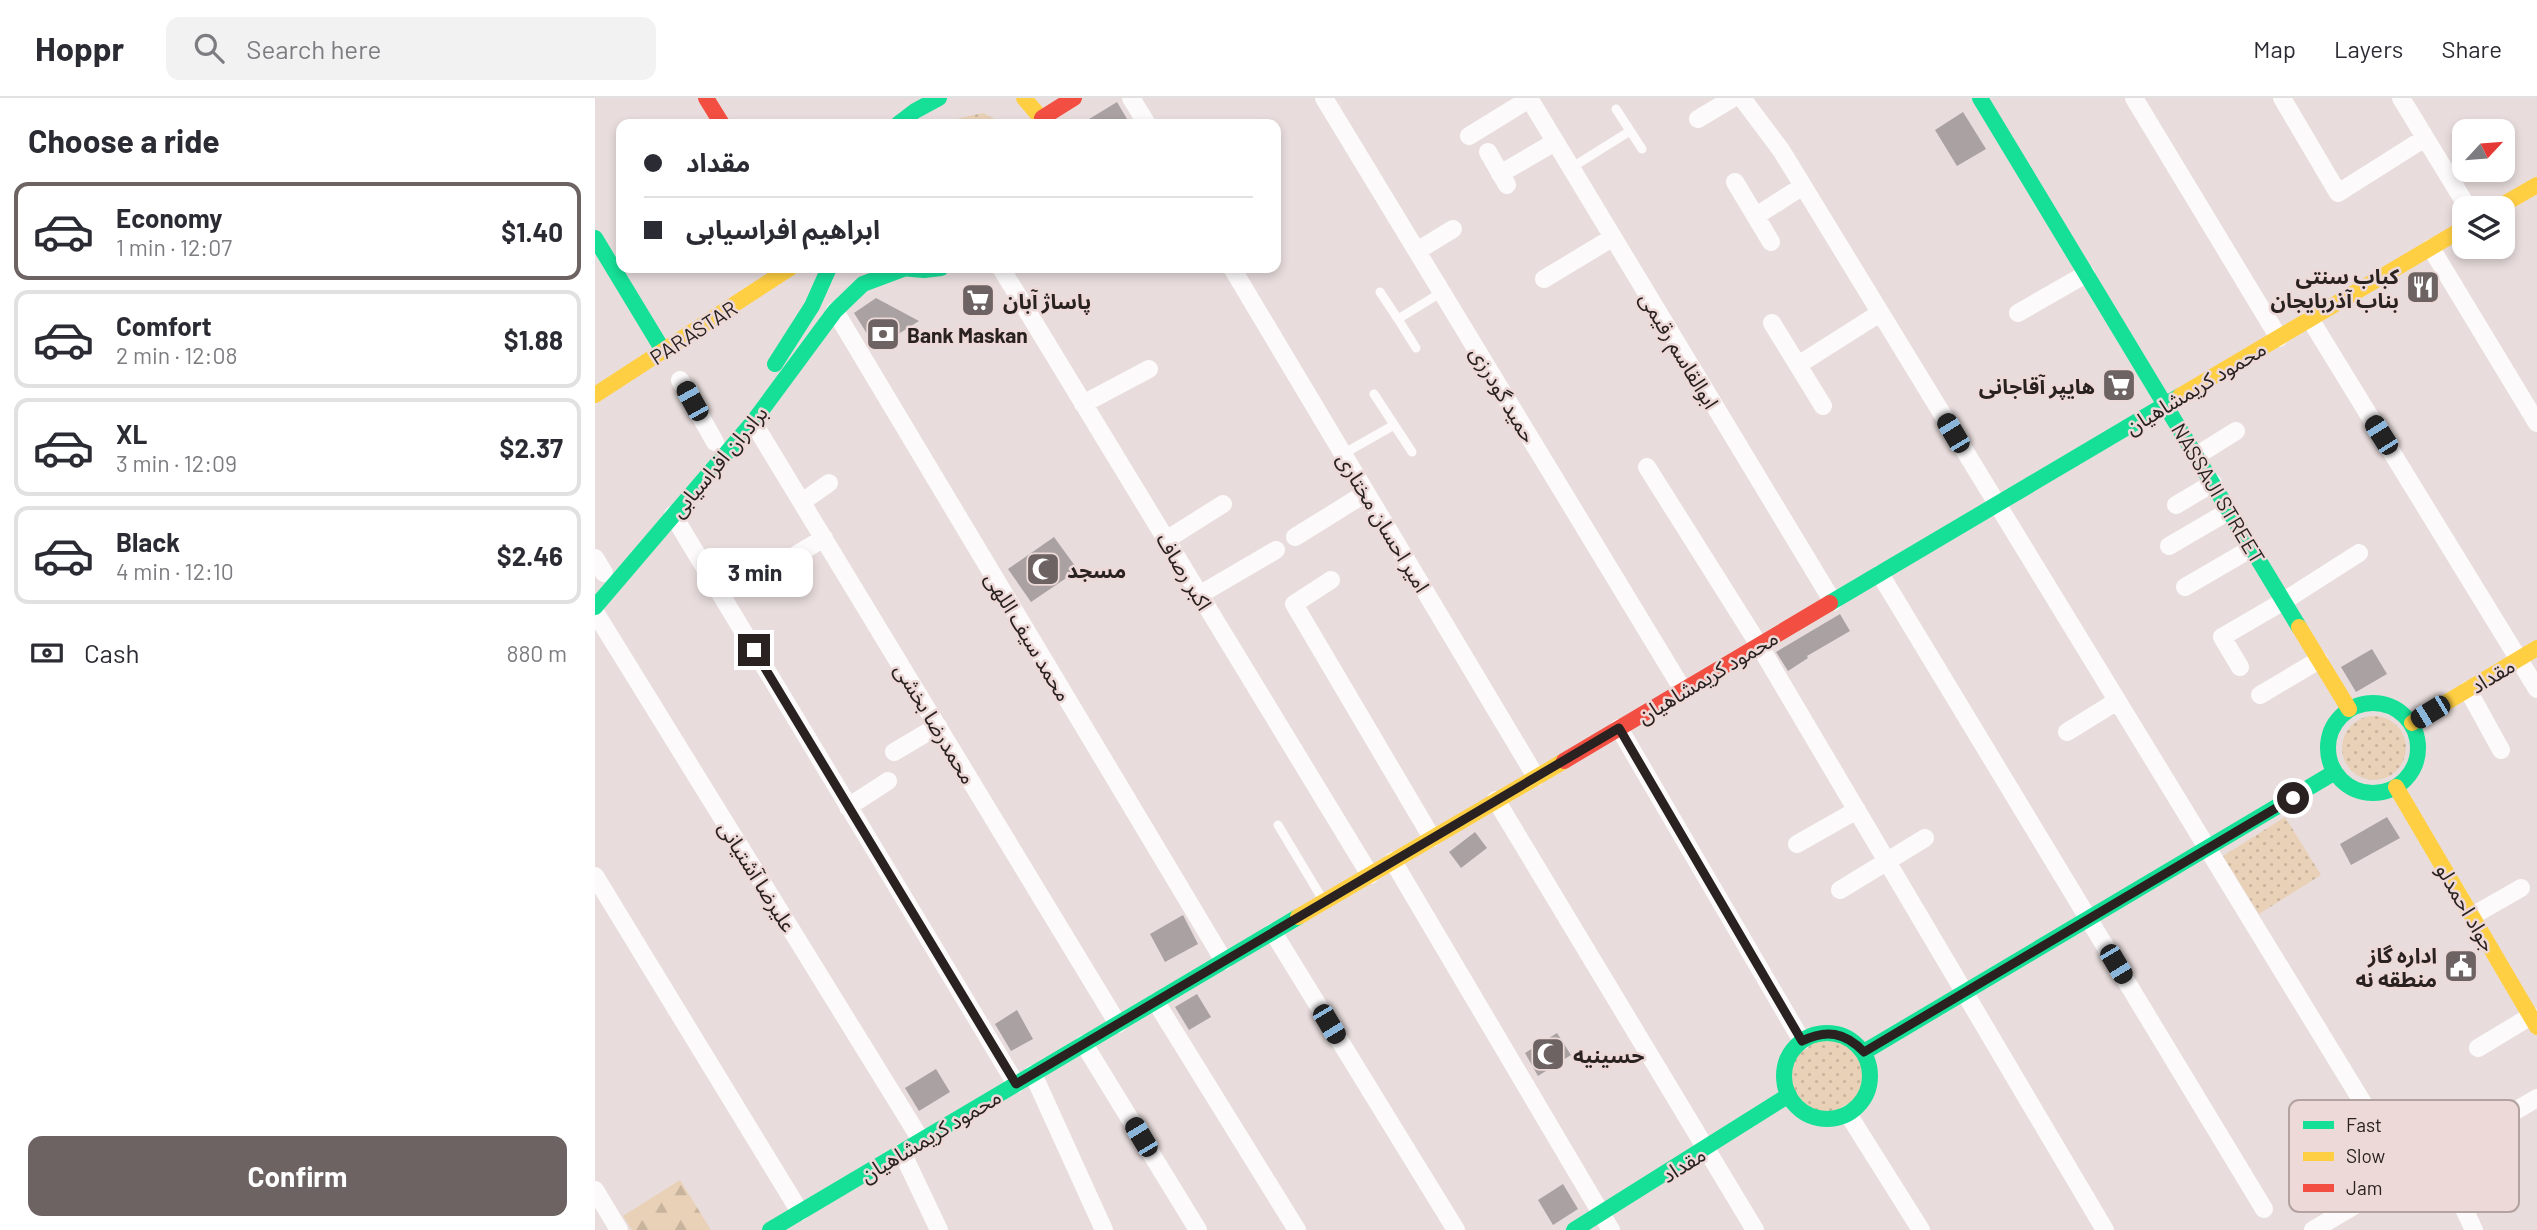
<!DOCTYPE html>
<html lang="en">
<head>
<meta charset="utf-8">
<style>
  :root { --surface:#fff; --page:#f2f2f3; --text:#2b2b33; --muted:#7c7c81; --line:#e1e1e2; --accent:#6c6362 }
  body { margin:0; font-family:Barlow,"Noto Sans Arabic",sans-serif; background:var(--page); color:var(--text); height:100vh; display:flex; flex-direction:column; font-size:26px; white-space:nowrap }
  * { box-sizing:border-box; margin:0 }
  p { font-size:23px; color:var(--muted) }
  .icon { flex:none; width:38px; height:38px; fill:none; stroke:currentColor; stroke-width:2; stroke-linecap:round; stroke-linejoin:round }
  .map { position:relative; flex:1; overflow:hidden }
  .details { display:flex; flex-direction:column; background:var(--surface); width:595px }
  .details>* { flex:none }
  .guide { position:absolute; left:21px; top:21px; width:665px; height:154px; border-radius:14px; box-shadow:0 4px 10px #0003; display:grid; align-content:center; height:154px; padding:0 28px; background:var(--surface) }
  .needle { width:46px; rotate:64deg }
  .controls { position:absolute; left:1857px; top:21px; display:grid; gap:14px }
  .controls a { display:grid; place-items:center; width:63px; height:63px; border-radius:14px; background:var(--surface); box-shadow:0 4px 10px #0003; font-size:35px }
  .end { position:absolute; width:32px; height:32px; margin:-16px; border:9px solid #292221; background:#fff; box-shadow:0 0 0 4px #fff }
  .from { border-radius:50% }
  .bubble { position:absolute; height:49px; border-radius:14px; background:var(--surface); box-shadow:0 4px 10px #0003; font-size:23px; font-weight:700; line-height:49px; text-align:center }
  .car { position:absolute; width:21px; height:42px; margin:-21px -10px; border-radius:9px; box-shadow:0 0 5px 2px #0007; background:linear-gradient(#222 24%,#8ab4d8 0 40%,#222 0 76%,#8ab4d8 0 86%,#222 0) }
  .guide b { display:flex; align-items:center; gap:24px; height:66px; font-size:26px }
  .guide b+b { border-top:2px solid var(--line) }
  .guide i { width:18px; height:18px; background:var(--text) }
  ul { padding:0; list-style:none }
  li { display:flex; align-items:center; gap:21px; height:98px; margin:0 14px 10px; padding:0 14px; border:4px solid var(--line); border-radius:14px }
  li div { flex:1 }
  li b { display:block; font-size:26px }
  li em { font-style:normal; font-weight:700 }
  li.selected { border-color:var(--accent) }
  li>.icon { width:63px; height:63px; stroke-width:1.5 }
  h2 { padding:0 28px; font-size:32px; line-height:84px }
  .pay { display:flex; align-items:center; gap:18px; height:77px; padding:0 28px; font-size:26px }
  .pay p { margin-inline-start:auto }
  .button { display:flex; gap:14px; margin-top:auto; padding:14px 28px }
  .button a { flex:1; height:80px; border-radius:14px; background:var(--accent); color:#fff; font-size:28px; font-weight:700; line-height:80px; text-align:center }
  header { display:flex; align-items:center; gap:42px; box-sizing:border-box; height:98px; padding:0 35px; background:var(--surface); border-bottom:2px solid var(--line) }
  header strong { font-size:33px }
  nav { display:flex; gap:38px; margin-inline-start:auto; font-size:24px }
  .search { width:490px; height:63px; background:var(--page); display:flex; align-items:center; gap:18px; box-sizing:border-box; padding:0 24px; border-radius:14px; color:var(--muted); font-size:26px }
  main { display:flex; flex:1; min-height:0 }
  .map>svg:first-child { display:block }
  .grass { fill:url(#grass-dots) }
  .forest { fill:url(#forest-firs) }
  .building { fill:#aaa2a2 }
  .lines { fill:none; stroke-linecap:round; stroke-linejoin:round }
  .lane { stroke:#fcfafa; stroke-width:9 }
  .street { stroke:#fcfafa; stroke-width:18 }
  .fast { stroke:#16e098; stroke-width:16 }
  .slow { stroke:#ffcf43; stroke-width:16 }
  .jam { stroke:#f24e42; stroke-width:16 }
  .route { stroke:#292221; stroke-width:9 }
  .labels { text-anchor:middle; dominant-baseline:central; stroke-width:5; stroke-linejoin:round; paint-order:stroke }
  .poi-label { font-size:21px; font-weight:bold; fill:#292221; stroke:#edd9d7; text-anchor:start }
  .street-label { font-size:21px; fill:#292221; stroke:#edd9d7 }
  .key { fill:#edd9d7; stroke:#b2a2a0; stroke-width:2 }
  .key-label { font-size:19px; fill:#292221 }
</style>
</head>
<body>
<header>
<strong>Hoppr</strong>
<div class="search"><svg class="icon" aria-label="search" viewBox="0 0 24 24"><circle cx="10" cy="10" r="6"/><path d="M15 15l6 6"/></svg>Search here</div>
<nav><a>Map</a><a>Layers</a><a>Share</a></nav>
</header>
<main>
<section class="details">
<h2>Choose a ride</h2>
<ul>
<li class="selected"><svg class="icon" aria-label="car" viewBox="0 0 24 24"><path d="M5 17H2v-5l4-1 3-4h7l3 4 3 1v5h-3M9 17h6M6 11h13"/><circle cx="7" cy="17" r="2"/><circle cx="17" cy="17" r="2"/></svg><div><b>Economy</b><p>1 min · 12:07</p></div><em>$1.40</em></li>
<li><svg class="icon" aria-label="car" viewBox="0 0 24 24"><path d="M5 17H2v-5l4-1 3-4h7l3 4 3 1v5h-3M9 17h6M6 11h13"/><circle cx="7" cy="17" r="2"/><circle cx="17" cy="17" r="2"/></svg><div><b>Comfort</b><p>2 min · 12:08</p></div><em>$1.88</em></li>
<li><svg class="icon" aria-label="car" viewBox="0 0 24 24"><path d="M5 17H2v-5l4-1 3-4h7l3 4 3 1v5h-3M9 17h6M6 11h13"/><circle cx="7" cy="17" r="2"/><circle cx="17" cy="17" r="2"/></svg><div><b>XL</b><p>3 min · 12:09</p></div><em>$2.37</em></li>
<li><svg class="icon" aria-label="car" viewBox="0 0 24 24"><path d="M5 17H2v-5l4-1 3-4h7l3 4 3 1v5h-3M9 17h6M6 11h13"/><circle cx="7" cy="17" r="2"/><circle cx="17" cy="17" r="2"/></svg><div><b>Black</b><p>4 min · 12:10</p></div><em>$2.46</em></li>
</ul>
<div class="pay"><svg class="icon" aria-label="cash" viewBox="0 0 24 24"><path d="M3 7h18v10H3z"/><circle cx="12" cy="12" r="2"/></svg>Cash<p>880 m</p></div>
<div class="button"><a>Confirm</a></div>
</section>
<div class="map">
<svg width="1942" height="1132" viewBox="0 0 1942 1132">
  <defs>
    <pattern id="grass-dots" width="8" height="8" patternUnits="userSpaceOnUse" patternTransform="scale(1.75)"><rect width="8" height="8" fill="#e9d1b7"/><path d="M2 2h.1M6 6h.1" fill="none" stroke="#c8b39d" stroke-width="1.8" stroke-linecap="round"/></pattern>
    <pattern id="forest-firs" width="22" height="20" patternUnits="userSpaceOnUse" patternTransform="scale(1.75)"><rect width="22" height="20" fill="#e9d1b7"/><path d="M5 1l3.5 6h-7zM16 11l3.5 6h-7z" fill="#c8b39d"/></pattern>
  </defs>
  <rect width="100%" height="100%" fill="#e8dddc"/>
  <!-- grass -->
  <path class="grass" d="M388,15L410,26H352L365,20Z
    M1747 650a32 32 0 1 1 64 0a32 32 0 1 1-64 0Z
    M1690,719L1726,777L1664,816L1628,758Z
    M1196 978a36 36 0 1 1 72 0a36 36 0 1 1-72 0Z"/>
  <!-- forest -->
  <path class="forest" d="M85,1082L116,1132H37L28,1118Z"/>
  <!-- building -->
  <path class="building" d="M522,4L535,26H486Z
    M1368,14L1391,51L1362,68L1340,32Z
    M281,200L324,223L281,250L259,215Z
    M459,439L483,472L436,504L413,471Z
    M1245,516L1255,533L1212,558L1213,560L1193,573L1181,554Z
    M1777,551L1792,576L1761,594L1746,569Z
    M1792,719L1805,740L1756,767L1745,746Z
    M880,734L892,750L866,770L854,754Z
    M588,817L603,846L570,864L555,836Z
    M602,896L616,919L594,932L580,909Z
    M422,912L438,941L416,953L400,926Z
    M962,935L976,957L943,978L930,955Z
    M341,971L355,994L324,1013L310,990Z
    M968,1086L983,1111L958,1127L943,1102Z"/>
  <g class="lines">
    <!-- lane -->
    <path class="lane" d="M1021,11L1047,51
      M976,70L1035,33
      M785,194L803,221
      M821,250L803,221L847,194
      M779,296L817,354
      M748,356L799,327
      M683,727L728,802"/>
    <!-- street -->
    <path class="street" d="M536,0L552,26
      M729,0L1088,592
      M934,0L1238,504
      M1147,0L1186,52L1812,1077
      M1539,0L1684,240
      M1687,0L1743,95L1830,40
      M1806,0L1873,110
      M1103,21L1138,0
      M874,38L934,1
      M893,54L912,87
      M905,76L960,44
      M1140,84L1176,144
      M1161,118L1208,88
      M1836,150L1942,325
      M822,153L858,131
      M406,170L775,777
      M637,170L941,679
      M949,181L1017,140
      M240,213L629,863
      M1423,215L1491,176
      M1715,221L1942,591
      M1177,225L1228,308
      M1203,267L1285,215
      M85,282L120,344
      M488,306L554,271
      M158,324L523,926
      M1601,358L1641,333
      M1052,369L1164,547L1510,1132
      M207,404L234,385
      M1581,407L1618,385
      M78,417L421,986
      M700,439L771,395
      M571,442L628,406
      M1574,448L1634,413
      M0,460L9,475
      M186,466L229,440
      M1285,476L1669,1111
      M736,482L699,506L837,740
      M1590,489L1657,450
      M604,497L681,452
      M0,514L326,1042
      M1645,569L1627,539L1689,503L1764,455
      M1873,592L1906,652
      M1665,597L1724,562
      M1024,630L1207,943
      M1472,634L1522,603
      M299,654L343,628
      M901,702L1160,1132
      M253,709L293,683
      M1202,746L1262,712
      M798,763L1016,1132
      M0,778L205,1114
      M1245,792L1330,740
      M1877,818L1926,790
      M678,834L861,1132
      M561,904L702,1132
      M489,946L603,1132
      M1883,950L1936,918
      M438,976L509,1132
      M1253,1016L1326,1132
      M307,1054L344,1132
      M1844,1058L1879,1132
      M0,1092L24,1132
      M1718,1132L1942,1000"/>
    <!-- fast -->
    <path class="fast" d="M1385,0L1704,529
      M303,26L320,13L344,0
      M0,140L69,254
      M306,170L329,172L346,170
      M180,266L217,208L234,170
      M1235,505L1585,298
      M0,509L158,324L240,213L268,186L308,171
      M1733 650a45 45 0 1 1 90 0a45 45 0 1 1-90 0Z
      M1189 978a43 43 0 1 1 86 0a43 43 0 1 1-86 0Z
      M1269,954L1740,674
      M175,1132L703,819
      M979,1132L1194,997"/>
    <!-- slow -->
    <path class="slow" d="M429,0L451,26
      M1902,110L1942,87
      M0,297L195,170
      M1585,298L1869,130
      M1704,529L1754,611
      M1817,625L1942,550
      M1801,689L1942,929
      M703,819L969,663"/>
    <!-- jam -->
    <path class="jam" d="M111,0L127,26
      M447,20L479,0
      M969,663L1235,505"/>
  </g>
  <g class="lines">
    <!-- route -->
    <path class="route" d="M159,552L421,986L1024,630L1207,943C1231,931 1250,934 1269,954L1698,700"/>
  </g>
  <!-- icons -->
  <defs>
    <g id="restaurant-square" transform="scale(1.75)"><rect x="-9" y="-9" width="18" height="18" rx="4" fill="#6c6362" stroke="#edd9d7"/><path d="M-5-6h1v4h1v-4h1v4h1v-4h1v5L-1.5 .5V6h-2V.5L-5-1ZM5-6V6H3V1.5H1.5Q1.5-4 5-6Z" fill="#fff"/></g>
    <g id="supermarket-square" transform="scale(1.75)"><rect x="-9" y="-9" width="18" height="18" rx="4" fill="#6c6362" stroke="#edd9d7"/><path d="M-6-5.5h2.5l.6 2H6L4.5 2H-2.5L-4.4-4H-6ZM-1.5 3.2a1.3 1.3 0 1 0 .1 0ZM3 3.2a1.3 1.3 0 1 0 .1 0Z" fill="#fff"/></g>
    <g id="bank-square" transform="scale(1.75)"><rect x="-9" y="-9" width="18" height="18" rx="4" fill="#6c6362" stroke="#edd9d7"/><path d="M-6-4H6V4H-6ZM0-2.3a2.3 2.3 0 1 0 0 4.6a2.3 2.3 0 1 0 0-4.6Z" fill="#fff"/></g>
    <g id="mosque-square" transform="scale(1.75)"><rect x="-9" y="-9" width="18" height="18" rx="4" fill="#6c6362" stroke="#edd9d7"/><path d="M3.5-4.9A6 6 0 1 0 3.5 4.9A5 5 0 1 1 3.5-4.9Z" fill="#fff"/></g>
    <g id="civic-square" transform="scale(1.75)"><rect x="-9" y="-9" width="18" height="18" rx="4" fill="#6c6362" stroke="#edd9d7"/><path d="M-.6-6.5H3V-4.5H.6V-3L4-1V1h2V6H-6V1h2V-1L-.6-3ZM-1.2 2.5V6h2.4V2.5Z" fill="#fff"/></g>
  </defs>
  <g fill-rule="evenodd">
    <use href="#restaurant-square" x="1828" y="189"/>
    <use href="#supermarket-square" x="383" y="202"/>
    <use href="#bank-square" x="288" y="236"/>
    <use href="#supermarket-square" x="1524" y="287"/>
    <use href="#mosque-square" x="448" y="471"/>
    <use href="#civic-square" x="1866" y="868"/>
    <use href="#mosque-square" x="953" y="956"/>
  </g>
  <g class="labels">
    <!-- poi labels -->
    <g class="poi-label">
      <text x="1804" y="177" text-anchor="end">کباب سنتی<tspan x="1804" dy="24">بناب آذربایجان</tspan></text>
      <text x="408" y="202">پاساژ آبان</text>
      <text x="312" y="236">Bank Maskan</text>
      <text x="1500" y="287" text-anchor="end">هایپر آقاجانی</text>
      <text x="472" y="471">مسجد</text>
      <text x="1842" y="856" text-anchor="end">اداره گاز<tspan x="1842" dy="24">منطقه نه</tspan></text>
      <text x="978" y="956">حسینیه</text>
    </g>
    <!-- street labels -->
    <g class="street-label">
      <text transform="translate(98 234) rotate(-33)">PARASTAR</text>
      <text transform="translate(1085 252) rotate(59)">ابوالقاسم رقیمی</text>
      <text transform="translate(1600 289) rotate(-31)">محمود کریمشاهیان</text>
      <text transform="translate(909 296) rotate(59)">حمید گودرزی</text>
      <text transform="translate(123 363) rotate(-50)">برادران افراسیابی</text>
      <text transform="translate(1624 395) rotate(59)">NASSAJI STREET</text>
      <text transform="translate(789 424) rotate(59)">امیر احسان مختاری</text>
      <text transform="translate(590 473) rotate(59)">اکبر رصاف</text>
      <text transform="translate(434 538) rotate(59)">محمد سیف اللهی</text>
      <text transform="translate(1897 577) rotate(-31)">مقداد</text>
      <text transform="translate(1112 578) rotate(-31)">محمود کریمشاهیان</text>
      <text transform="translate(341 625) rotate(59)">محمدرضا بخشی</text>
      <text transform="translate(163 778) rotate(58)">علیرضا آشتیانی</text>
      <text transform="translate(1872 809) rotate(60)">جواد احمدلو</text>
      <text transform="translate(335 1037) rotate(-31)">محمود کریمشاهیان</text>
      <text transform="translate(1088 1066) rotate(-32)">مقداد</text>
    </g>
  </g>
  <!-- legend -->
  <rect x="1694" y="1002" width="230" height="112" rx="10" class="key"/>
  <rect x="1708" y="1023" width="31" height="8" fill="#16e098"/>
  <rect x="1708" y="1054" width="31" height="9" fill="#ffcf43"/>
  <rect x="1708" y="1086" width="31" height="8" fill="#f24e42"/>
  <g class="key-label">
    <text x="1751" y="1034">Fast</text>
    <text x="1751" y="1065">Slow</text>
    <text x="1751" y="1097">Jam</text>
  </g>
</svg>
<div class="controls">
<a><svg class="needle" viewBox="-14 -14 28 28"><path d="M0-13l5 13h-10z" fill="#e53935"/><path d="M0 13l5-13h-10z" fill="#7c7c81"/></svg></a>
<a><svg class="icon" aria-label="layers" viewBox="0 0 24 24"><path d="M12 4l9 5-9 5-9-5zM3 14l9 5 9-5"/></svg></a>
</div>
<i class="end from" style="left:1698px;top:700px"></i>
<i class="end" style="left:159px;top:552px"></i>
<div class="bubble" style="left:102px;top:450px;width:116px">3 min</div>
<i class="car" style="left:97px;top:303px;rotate:331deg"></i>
<i class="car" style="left:1358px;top:335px;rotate:329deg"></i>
<i class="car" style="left:1786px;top:337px;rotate:328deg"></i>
<i class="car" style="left:1835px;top:614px;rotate:239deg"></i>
<i class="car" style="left:1521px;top:866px;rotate:149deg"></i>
<i class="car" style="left:734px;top:926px;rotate:149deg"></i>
<i class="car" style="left:546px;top:1039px;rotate:329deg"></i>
<div class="guide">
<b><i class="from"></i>مقداد</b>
<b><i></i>ابراهیم افراسیابی</b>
</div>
</div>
</main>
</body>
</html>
